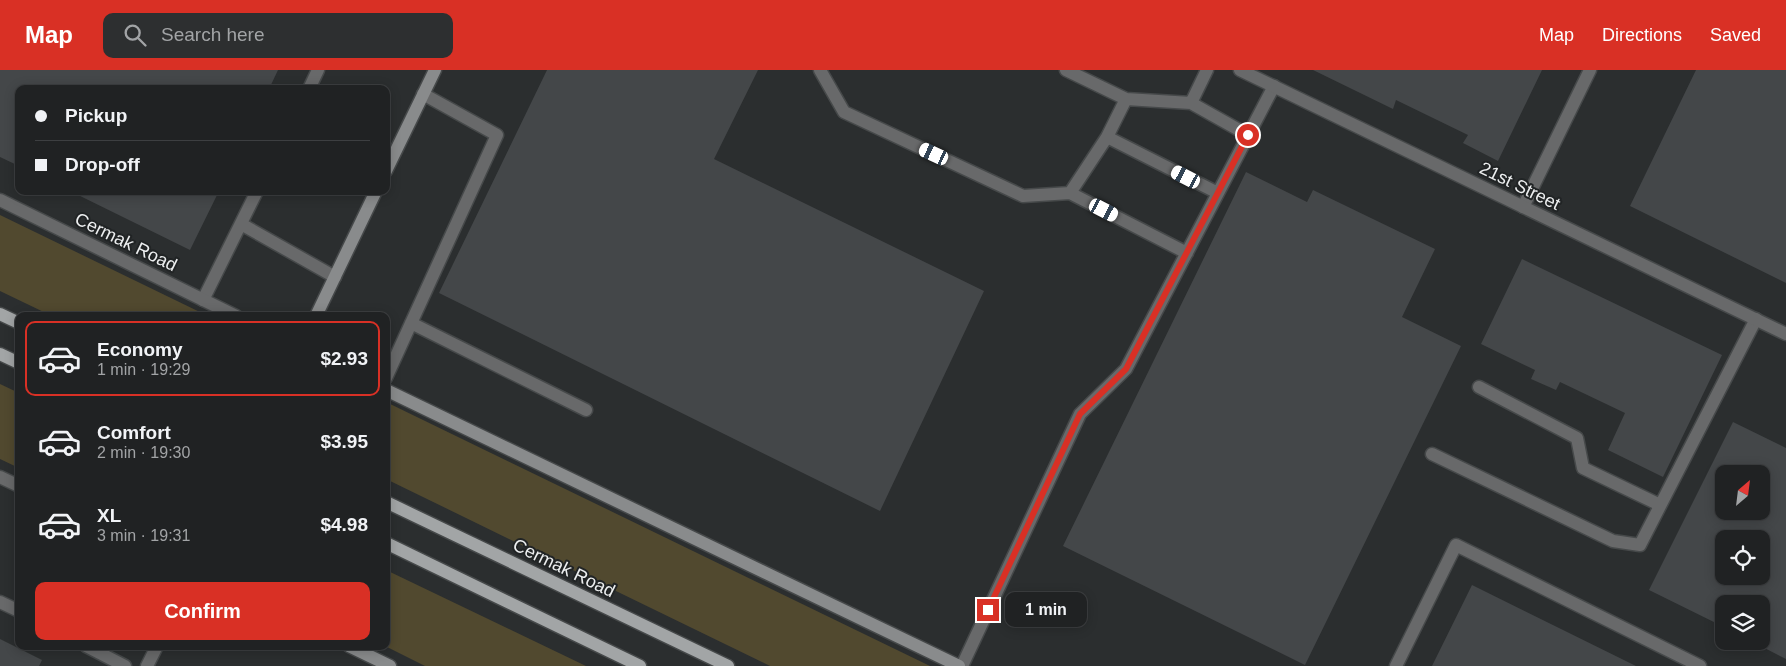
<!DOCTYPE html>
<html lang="en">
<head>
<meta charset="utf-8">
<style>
  :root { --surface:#202223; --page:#2d2f30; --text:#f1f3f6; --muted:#a2a4a6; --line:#3d3f41; --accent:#d93025 }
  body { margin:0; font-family:Helvetica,sans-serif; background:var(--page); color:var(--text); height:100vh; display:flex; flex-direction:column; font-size:19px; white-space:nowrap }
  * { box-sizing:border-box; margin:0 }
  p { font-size:16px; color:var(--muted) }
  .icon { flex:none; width:28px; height:28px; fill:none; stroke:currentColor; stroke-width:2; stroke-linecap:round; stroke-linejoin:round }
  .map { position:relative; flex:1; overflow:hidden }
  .sheet { position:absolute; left:15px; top:242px; width:375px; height:338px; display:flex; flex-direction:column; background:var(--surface); border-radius:10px; box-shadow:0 2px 12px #0003,0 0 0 1px var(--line) }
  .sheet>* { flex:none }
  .banner { position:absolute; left:15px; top:15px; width:375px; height:110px; border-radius:10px; box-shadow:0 2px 12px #0003,0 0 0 1px var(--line); display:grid; align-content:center; height:110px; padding:0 20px; background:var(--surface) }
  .needle { width:32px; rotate:28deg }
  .buttons { position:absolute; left:1715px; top:395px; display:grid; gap:10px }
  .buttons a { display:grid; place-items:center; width:55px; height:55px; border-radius:10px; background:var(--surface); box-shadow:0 2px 12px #0003,0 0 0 1px var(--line); font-size:25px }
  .end { position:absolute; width:22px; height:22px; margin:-11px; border:6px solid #d93025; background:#fff; box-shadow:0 0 0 2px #fff }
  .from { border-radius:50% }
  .bubble { position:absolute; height:35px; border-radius:10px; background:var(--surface); box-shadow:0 2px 12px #0003,0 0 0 1px var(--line); font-size:16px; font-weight:600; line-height:35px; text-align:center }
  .car { position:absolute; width:15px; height:30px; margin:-15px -8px; border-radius:6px; box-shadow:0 0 4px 1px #0007; background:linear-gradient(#fff 24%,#345 0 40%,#fff 0 76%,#345 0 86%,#fff 0) }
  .banner b { display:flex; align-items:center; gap:18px; height:48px; font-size:19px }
  .banner b+b { border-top:1px solid var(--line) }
  .banner i { width:12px; height:12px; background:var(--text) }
  ul { padding:9px 0 0; list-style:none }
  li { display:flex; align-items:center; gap:15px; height:75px; margin:0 10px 8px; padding:0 10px; border:2px solid transparent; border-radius:10px }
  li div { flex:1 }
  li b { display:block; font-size:19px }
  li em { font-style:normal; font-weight:600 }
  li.selected { border-color:var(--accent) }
  li>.icon { width:45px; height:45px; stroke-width:1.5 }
  .cta { display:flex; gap:10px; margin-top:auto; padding:10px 20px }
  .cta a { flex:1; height:58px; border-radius:10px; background:var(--accent); color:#fff; font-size:20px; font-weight:600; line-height:58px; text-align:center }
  header { display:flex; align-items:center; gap:30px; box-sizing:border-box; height:70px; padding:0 25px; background:var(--accent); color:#fff }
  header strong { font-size:24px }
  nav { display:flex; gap:28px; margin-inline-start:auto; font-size:18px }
  .search { width:350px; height:45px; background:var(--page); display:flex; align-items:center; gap:12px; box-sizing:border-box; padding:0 18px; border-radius:10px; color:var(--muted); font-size:19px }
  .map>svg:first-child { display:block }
  .green { fill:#51492f }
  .building { fill:#444749; fill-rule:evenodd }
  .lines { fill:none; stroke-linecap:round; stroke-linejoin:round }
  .service-casing { stroke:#46494a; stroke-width:15 }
  .minor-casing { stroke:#46494a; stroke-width:15 }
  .tertiary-casing { stroke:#46494a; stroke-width:15 }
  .secondary-casing { stroke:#46494a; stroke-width:15 }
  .primary-casing { stroke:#46494a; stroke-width:15 }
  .service { stroke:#68696a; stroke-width:12 }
  .minor { stroke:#68696a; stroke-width:12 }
  .tertiary { stroke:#68696a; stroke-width:12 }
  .secondary { stroke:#898b8c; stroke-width:12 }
  .primary { stroke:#a2a5a6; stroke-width:12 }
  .route { stroke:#d93025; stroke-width:6 }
  .labels { text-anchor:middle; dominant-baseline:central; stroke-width:4; stroke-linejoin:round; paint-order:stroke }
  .street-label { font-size:18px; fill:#edeff0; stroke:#212425 }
</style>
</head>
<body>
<header>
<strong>Map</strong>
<div class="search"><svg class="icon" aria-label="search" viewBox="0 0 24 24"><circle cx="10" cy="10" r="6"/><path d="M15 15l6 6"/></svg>Search here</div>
<nav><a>Map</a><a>Directions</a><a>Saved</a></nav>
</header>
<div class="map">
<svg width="1786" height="596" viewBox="0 0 1786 596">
  <rect width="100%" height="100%" fill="#2b2e2f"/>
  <!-- green -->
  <path class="green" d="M0,145L208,246H52L0,221Z
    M0,314L19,323V398L0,389Z
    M386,332L930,596H770L386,409Z
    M386,500L586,596H425L385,576Z"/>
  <!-- building -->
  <path class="building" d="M0,0H278L269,19H19V96L0,87Z
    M547,0H758L714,89L984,221L880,441L439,223Z
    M1313,0H1542L1498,91L1463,73L1468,65L1396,30L1393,39Z
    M1696,0H1786V213L1630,136Z
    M1246,102L1307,132L1313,120L1435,179L1402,247L1461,276L1305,595L1063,476Z
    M70,121H219L190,180Z
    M1522,189L1722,285L1663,407L1608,380L1625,343L1560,312L1556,320L1531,309L1535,300L1481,274Z
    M1733,352L1786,378V589L1751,571H1761V534H1724V557L1649,520ZM1724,404H1761V441H1724ZM1724,469H1761V506H1724Z
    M1472,515L1636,596H1432Z
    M0,569L42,590L39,596H0Z"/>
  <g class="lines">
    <!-- service casing -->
    <g class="service-casing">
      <path id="service" d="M820,0L844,42L1023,126L1070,123L1187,183
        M1066,0L1126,29
        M309,19L318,0
        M1191,33L1248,65
        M1107,67L1126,29L1191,33L1207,0
        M1070,123L1107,67L1218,123
        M1523,137L1590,0
        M241,154L335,207
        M203,230L257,121
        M411,253L586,340
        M386,308L497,65L423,24
        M1479,317L1577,368L1583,398L1660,435
        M1432,384L1613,471L1640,475L1756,249
        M0,532L19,541
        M86,576L125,596
        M962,596L1080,344L1126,299L1274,16
        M1396,596L1456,475L1700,596"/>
    </g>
    <!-- minor casing -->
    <g class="minor-casing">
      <path id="minor" d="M1240,0L1786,264
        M0,130L236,246
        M0,407L19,416"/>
    </g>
    <!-- tertiary casing -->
    <g class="tertiary-casing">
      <path id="tertiary" d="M147,596L157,576"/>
    </g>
    <!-- secondary casing -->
    <g class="secondary-casing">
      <path id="secondary" d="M386,101L435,0
        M316,246L376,121
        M386,320L959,596
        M349,576L390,596"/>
    </g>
    <!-- primary casing -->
    <g class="primary-casing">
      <path id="primary" d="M0,244L19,253
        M0,284L19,293
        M386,432L728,596
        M386,473L640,596"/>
    </g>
    <!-- service -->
    <use href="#service" class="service"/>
    <!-- minor -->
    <use href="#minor" class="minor"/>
    <!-- tertiary -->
    <use href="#tertiary" class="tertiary"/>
    <!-- secondary -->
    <use href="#secondary" class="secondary"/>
    <!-- primary -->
    <use href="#primary" class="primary"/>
  </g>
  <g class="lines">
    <!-- route -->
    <path class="route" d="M988,540L1080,344L1126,299L1248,65"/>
  </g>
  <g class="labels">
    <!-- street labels -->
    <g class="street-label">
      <text transform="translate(1520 116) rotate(26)">21st Street</text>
      <text transform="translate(126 172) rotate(26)">Cermak Road</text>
      <text transform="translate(564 498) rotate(26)">Cermak Road</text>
    </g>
  </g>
</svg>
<div class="buttons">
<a><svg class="needle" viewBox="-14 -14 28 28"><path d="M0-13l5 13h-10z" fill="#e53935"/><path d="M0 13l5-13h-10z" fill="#a2a4a6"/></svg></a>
<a><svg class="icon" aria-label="locate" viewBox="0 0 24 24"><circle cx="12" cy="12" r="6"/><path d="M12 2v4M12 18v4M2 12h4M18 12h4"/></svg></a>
<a><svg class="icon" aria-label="layers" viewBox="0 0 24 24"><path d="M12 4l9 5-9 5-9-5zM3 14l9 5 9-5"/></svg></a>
</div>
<i class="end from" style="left:1248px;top:65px"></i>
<i class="end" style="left:988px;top:540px"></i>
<div class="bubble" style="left:1005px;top:522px;width:82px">1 min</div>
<i class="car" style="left:934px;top:84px;rotate:295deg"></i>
<i class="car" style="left:1186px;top:107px;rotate:297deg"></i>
<i class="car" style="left:1104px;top:140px;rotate:117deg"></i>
<div class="banner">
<b><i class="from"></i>Pickup</b>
<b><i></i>Drop-off</b>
</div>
<section class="sheet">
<ul>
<li class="selected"><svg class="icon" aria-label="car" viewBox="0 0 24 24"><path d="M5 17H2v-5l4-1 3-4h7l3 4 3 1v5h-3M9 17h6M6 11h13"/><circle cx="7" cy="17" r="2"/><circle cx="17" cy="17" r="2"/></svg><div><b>Economy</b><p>1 min · 19:29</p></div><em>$2.93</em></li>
<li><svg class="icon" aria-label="car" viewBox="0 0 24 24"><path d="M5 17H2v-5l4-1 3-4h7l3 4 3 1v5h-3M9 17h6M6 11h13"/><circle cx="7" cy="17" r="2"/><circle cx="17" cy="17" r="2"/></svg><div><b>Comfort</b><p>2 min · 19:30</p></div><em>$3.95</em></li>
<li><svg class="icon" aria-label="car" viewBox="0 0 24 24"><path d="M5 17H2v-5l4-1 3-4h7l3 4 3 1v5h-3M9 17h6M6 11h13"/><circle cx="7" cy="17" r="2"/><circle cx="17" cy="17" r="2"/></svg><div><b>XL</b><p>3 min · 19:31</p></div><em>$4.98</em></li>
</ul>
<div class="cta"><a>Confirm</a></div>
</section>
</div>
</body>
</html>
